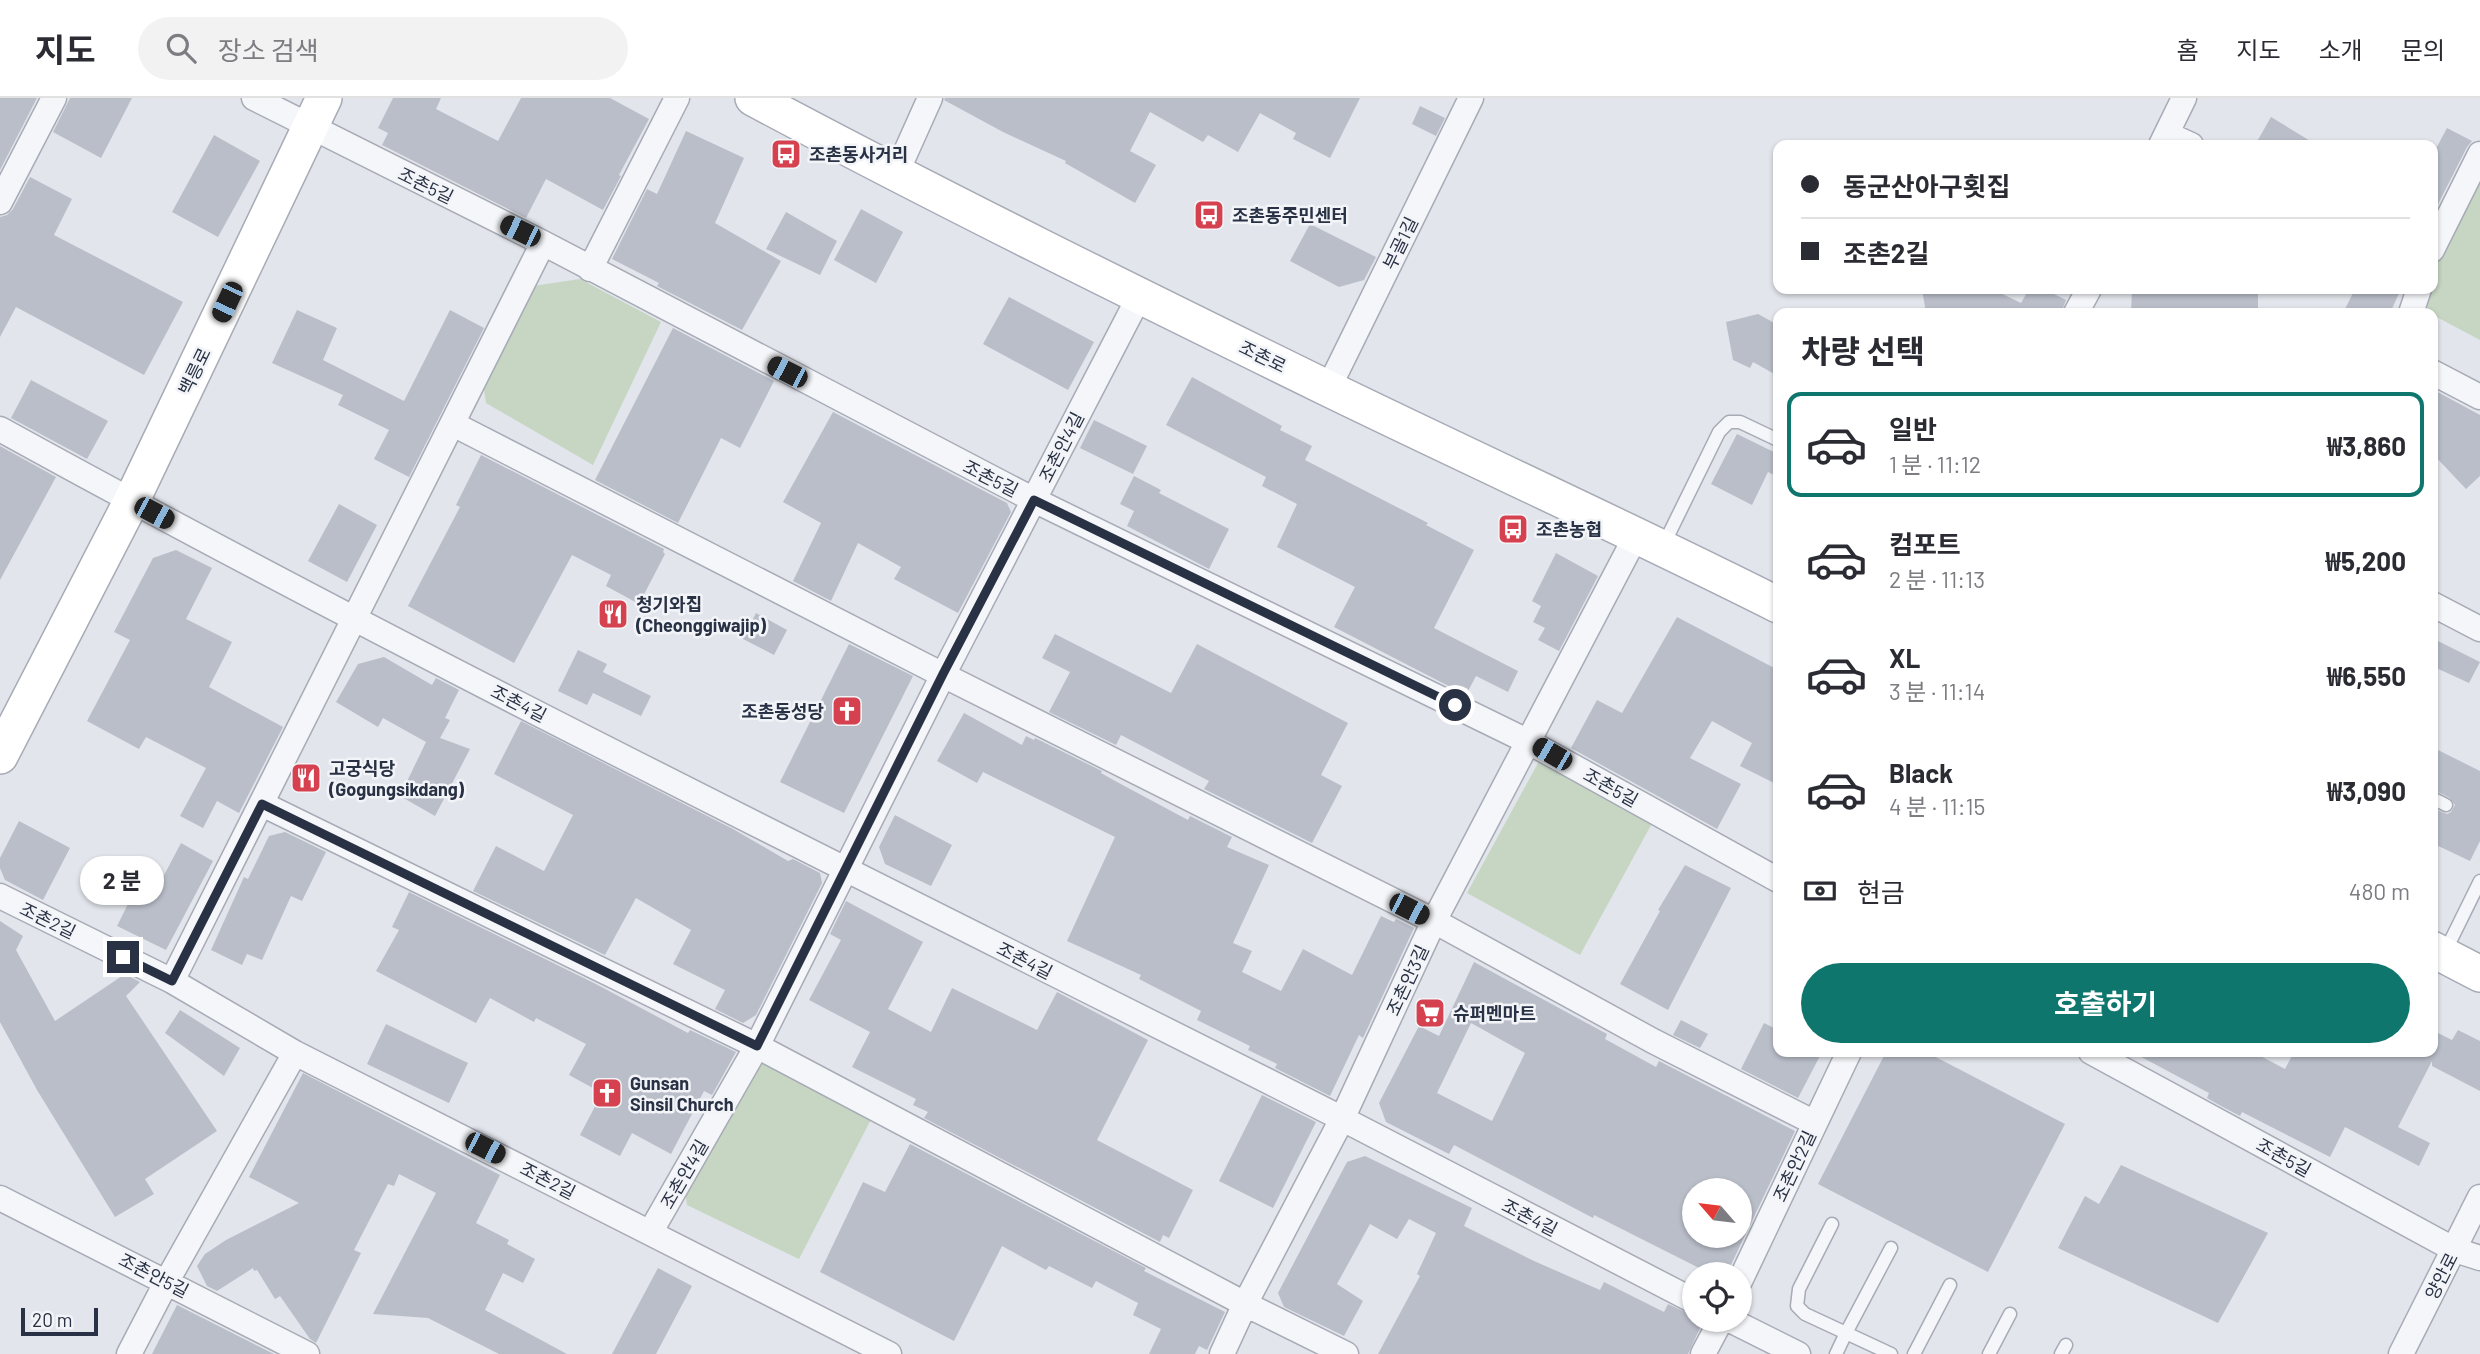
<!DOCTYPE html>
<html lang="ko">
<head>
<meta charset="utf-8">
<style>
  :root { --surface:#fff; --page:#f2f2f3; --text:#2b2b33; --muted:#7c7c81; --line:#e1e1e2; --accent:#0f766e }
  body { margin:0; font-family:Barlow,"Noto Sans KR",sans-serif; background:var(--page); color:var(--text); height:100vh; display:flex; flex-direction:column; font-size:26px; white-space:nowrap }
  * { box-sizing:border-box; margin:0 }
  p { font-size:23px; color:var(--muted) }
  .icon { flex:none; width:38px; height:38px; fill:none; stroke:currentColor; stroke-width:2; stroke-linecap:round; stroke-linejoin:round }
  .map { position:relative; flex:1; overflow:hidden }
  .drawer { position:absolute; left:1773px; top:210px; width:665px; height:749px; display:flex; flex-direction:column; background:var(--surface); border-radius:14px; box-shadow:0 2px 5px #0004 }
  .drawer>* { flex:none }
  .top-card { position:absolute; left:1773px; top:42px; width:665px; height:154px; border-radius:14px; box-shadow:0 2px 5px #0004; display:grid; align-content:center; height:154px; padding:0 28px; background:var(--surface) }
  .needle { width:46px; rotate:298deg }
  .controls { position:absolute; left:1682px; top:1080px; display:grid; gap:14px }
  .controls a { display:grid; place-items:center; width:70px; height:70px; border-radius:50%; background:var(--surface); box-shadow:0 2px 5px #0004; font-size:35px }
  .scale { position:absolute; left:21px; bottom:18px; width:77px; box-sizing:border-box; padding-left:7px; border:4px solid #293144; border-top:0; font-size:19px; line-height:24px; white-space:nowrap; color:#293144; -webkit-text-stroke:5px #f2f4f8; paint-order:stroke }
  .end { position:absolute; width:32px; height:32px; margin:-16px; border:9px solid #293144; background:#fff; box-shadow:0 0 0 4px #fff }
  .from { border-radius:50% }
  .bubble { position:absolute; height:49px; border-radius:24px; background:var(--surface); box-shadow:0 2px 5px #0004; font-size:23px; font-weight:700; line-height:49px; text-align:center }
  .car { position:absolute; width:21px; height:42px; margin:-21px -10px; border-radius:9px; box-shadow:0 0 5px 2px #0007; background:linear-gradient(#222 24%,#8ab4d8 0 40%,#222 0 76%,#8ab4d8 0 86%,#222 0) }
  .top-card b { display:flex; align-items:center; gap:24px; height:66px; font-size:26px }
  .top-card b+b { border-top:2px solid var(--line) }
  .top-card i { width:18px; height:18px; background:var(--text) }
  ul { padding:0; list-style:none }
  li { display:flex; align-items:center; gap:21px; height:105px; margin:0 14px 10px; padding:0 14px; border:4px solid transparent; border-radius:14px }
  li div { flex:1 }
  li b { display:block; font-size:26px }
  li em { font-style:normal; font-weight:700 }
  li.on { border-color:var(--accent) }
  li>.icon { width:63px; height:63px; stroke-width:1.5 }
  h2 { padding:0 28px; font-size:32px; line-height:84px }
  .pay { display:flex; align-items:center; gap:18px; height:77px; padding:0 28px; font-size:26px }
  .pay p { margin-inline-start:auto }
  .cta { display:flex; gap:14px; margin-top:auto; padding:14px 28px }
  .cta a { flex:1; height:80px; border-radius:42px; background:var(--accent); color:#fff; font-size:28px; font-weight:700; line-height:80px; text-align:center }
  header { display:flex; align-items:center; gap:42px; box-sizing:border-box; height:98px; padding:0 35px; background:var(--surface); border-bottom:2px solid var(--line) }
  header strong { font-size:33px }
  nav { display:flex; gap:38px; margin-inline-start:auto; font-size:24px }
  .search { width:490px; height:63px; background:var(--page); display:flex; align-items:center; gap:18px; box-sizing:border-box; padding:0 24px; border-radius:38px; color:var(--muted); font-size:26px }
  .map>svg:first-child { display:block }
  .green { fill:#c6d6c3 }
  .building { fill:#b9bec9; fill-rule:evenodd }
  .lines { fill:none; stroke-linecap:round; stroke-linejoin:round }
  .lane-casing { stroke:#a7abb6; stroke-width:15 }
  .street-casing { stroke:#a7abb6; stroke-width:27 }
  .secondary-casing { stroke:#a7abb6; stroke-width:38 }
  .lane { stroke:#f5f6f9; stroke-width:12 }
  .street { stroke:#f5f6f9; stroke-width:24 }
  .secondary { stroke:#fff; stroke-width:35 }
  .route { stroke:#293144; stroke-width:9 }
  .labels { text-anchor:middle; dominant-baseline:central; stroke-width:5; stroke-linejoin:round; paint-order:stroke }
  .poi-label { font-size:18px; font-weight:bold; fill:#293144; stroke:#f2f4f8; text-anchor:start }
  .street-label { font-size:18px; fill:#293144; stroke:#f2f4f8 }
</style>
</head>
<body>
<header>
<strong>지도</strong>
<div class="search"><svg class="icon" aria-label="search" viewBox="0 0 24 24"><circle cx="10" cy="10" r="6"/><path d="M15 15l6 6"/></svg>장소 검색</div>
<nav><a>홈</a><a>지도</a><a>소개</a><a>문의</a></nav>
</header>
<div class="map">
<svg width="2480" height="1256" viewBox="0 0 2480 1256">
  <rect width="100%" height="100%" fill="#e2e5eb"/>
  <!-- green -->
  <path class="green" d="M2480,83V242L2414,207L2423,191H2432L2433,173Z
    M580,181L661,224L593,367L486,305L483,284L533,188Z
    M1543,656L1656,718L1580,857L1467,795Z
    M774,949L882,1000L799,1161L687,1107L684,1087L753,957Z"/>
  <!-- building -->
  <path class="building" d="M0,0H37L0,72Z
    M70,0H132L101,60L53,34Z
    M393,0H441L436,11L498,43L521,0H610L649,21L619,77L621,78L603,112L546,81L526,120L382,47L388,35L378,30Z
    M945,0H1360L1330,60L1293,41L1296,35L1260,15L1238,54L1208,37L1203,44L1150,14L1130,53L1156,67L1135,105L1065,65L1066,63L1003,34L944,2Z
    M1420,8L1445,20L1436,38L1412,26Z
    M2271,19L2317,47H2255Z
    M2447,30L2472,43L2467,49L2432,118V58Z
    M686,33L744,60L715,125L781,163L742,232L657,188L659,185L612,161L647,91L657,96Z
    M214,37L260,63L218,139L172,114Z
    M30,79L72,101L54,137L183,204L144,277L16,209L0,239V119L7,117L13,111Z
    M861,111L903,134L876,185L834,162Z
    M786,114L837,143L820,177L766,151Z
    M1310,126L1376,159L1364,182L1339,189L1290,163Z
    M1922,191H1992L2021,205L2029,191H2044L2066,202L2061,215H1926Z
    M2132,191H2258V214L2131,215Z
    M2355,191H2401L2390,215H2343Z
    M1009,199L1094,244L1068,292L983,246Z
    M297,212L337,230L323,262L404,303L450,212L484,230L409,379L374,361L389,332L338,307L343,297L272,265Z
    M1758,216L1778,227V278L1753,264L1750,270L1733,262L1726,224Z
    M673,230L774,283L740,350L721,340L678,425L595,382Z
    M1192,279L1282,328L1280,332L1312,348L1305,362L1428,425L1426,427L1474,452L1434,530L1518,573L1508,594L1476,578L1466,597L1334,529L1355,489L1277,449L1297,406L1262,388L1266,379L1166,327Z
    M31,282L108,323L87,361L11,320Z
    M2432,291L2480,317V378L2466,391L2432,355Z
    M833,314L1007,405L1011,414L958,515L894,481L901,469L858,445L831,503L793,483L821,425L783,404Z
    M1094,322L1147,348L1133,376L1080,350Z
    M1737,336L1778,356V379L1768,374L1752,407L1711,386Z
    M0,348L56,379L0,482Z
    M481,357L664,451L663,454L665,456L639,506L606,488L611,477L572,457L514,565L408,508L460,409L456,407Z
    M1134,378L1161,392L1159,395L1229,431L1209,471L1127,428L1134,413L1120,406Z
    M339,406L377,427L347,484L308,463Z
    M176,452L212,470L186,521L232,544L209,589L283,629L239,715L217,703L203,730L180,718L206,670L146,639L139,651L87,623L130,542L114,534L153,460Z
    M1556,455L1598,478L1559,553L1538,542L1545,530L1533,524L1541,508L1532,503Z
    M756,515L787,532L774,557L743,541Z
    M1677,519L1778,572V687L1740,668L1752,645L1712,623L1690,660L1741,686L1717,731L1571,650L1597,602L1622,615Z
    M1055,536L1171,595L1197,546L1348,625L1321,677L1342,688L1312,745L1204,691L1209,683L1121,637L1116,647L1049,614L1070,574L1042,560Z
    M2432,540L2480,564L2469,585L2432,568Z
    M849,546L913,578L844,715L780,684Z
    M578,552L607,566L603,574L651,598L641,618L593,595L587,607L558,593Z
    M384,559L432,587L436,580L459,592L445,620L450,622L440,640L470,651L435,718L400,698L426,644L383,620L378,629L336,604L358,566Z
    M964,615L1022,647L1026,638L1034,642L1035,640L1102,673L1101,675L1117,684L1188,722L1190,718L1232,739L1227,749L1269,767L1233,845L1252,853L1242,874L1281,893L1303,851L1352,877L1381,818L1394,824L1396,821L1414,830L1363,940L1359,937L1330,998L1275,970L1277,966L1248,952L1250,948L1197,922L1201,913L1139,881L1141,877L1067,843L1115,739L983,674L977,685L937,663Z
    M521,623L733,731L788,763L793,761L820,775L822,785L756,917L743,925L715,911L725,892L673,866L691,832L636,800L605,857L473,793L496,748L544,773L573,717L494,676Z
    M2432,649L2480,673V743L2470,763L2432,745V710L2447,716L2451,714L2455,707L2450,700L2432,691Z
    M895,717L952,747L931,788L885,766L879,749Z
    M19,723L70,750L43,802L5,782L0,770V760Z
    M285,734L326,754L302,803L291,798L262,862L247,856L242,867L211,852L244,779L248,781L269,738Z
    M181,745L213,763L166,852L117,828L136,790L153,798Z
    M1685,767L1731,790L1668,912L1620,886L1660,813L1658,812Z
    M409,794L594,885L688,935L690,932L736,954L712,997L704,993L671,1056L632,1035L620,1058L580,1037L602,995L569,977L586,946L536,920L534,924L490,900L476,925L376,873L399,832L392,829Z
    M846,803L923,844L888,911L931,934L952,890L1037,932L1057,894L1148,942L1097,1042L1193,1092L1169,1140L1163,1137L1160,1144L924,1020L928,1014L913,1007L916,1001L852,969L870,934L809,902L841,842L830,836Z
    M0,823L23,838L16,852L55,923L125,876L140,884L126,898L217,1033L145,1081L154,1096L115,1119L37,992L0,924Z
    M1474,864L1607,936L1605,941L1656,969L1659,963L1795,1033L1728,1173L1711,1176L1594,1117L1593,1120L1454,1047L1449,1056L1386,1024L1379,1005L1419,928L1439,938ZM1471,925L1525,955L1492,1023L1437,995ZM1694,1092H1740V1138H1694Z
    M180,912L240,950L224,978L165,935Z
    M1681,922L1708,936L1700,950L1673,937Z
    M1764,925L1778,932V954H1822L1798,1000L1741,971Z
    M386,926L468,965L449,1005L367,966Z
    M2432,932L2452,942L2458,932L2480,943V993L2432,968V963L2398,1029L2430,1045L2419,1068L2345,1029L2330,1059L2242,1014L2240,1018L2221,1008L2207,1000L2209,995L2132,954H2253L2285,971L2294,954H2432Z
    M1886,954H1926L2065,1026L1988,1174L1818,1086Z
    M303,975L500,1077L476,1125L509,1142L507,1146L535,1161L523,1185L503,1175L485,1212L567,1256H499L428,1220L373,1216L436,1095L399,1076L394,1088L388,1086L354,1152L361,1155L316,1245L310,1241L280,1198L275,1201L257,1172L254,1173L253,1170L217,1193L207,1188L197,1168L205,1156L226,1142L299,1105L249,1079Z
    M1262,997L1316,1024L1273,1110L1219,1083Z
    M910,1046L1146,1170L1144,1173L1225,1214L1207,1252L1199,1248L1195,1256H1149L1161,1231L1133,1217L1138,1205L1096,1183L1092,1190L1049,1168L1046,1172L1002,1148L954,1243L820,1174L863,1084L885,1094Z
    M1365,1058L1472,1110L1464,1128L1534,1163L1600,1192L1604,1184L1664,1214L1668,1206L1694,1218V1222H1699L1701,1228L1688,1256H1378L1420,1178L1417,1176L1436,1135L1409,1121L1397,1141L1370,1126L1337,1186L1363,1203L1344,1238L1284,1209L1278,1195L1347,1064Z
    M2121,1067L2268,1135L2218,1225L2058,1150L2085,1098L2099,1106Z
    M658,1170L692,1188L656,1256H612Z
    M177,1207L274,1256H152Z"/>
  <g class="lines">
    <!-- lane casing -->
    <g class="lane-casing">
      <path id="lane" d="M1663,448L1719,334L1729,324H1740L1778,342
        M2432,700L2446,707
        M2444,856L2480,783
        M1832,1126L1799,1191L1797,1208L1805,1216L1846,1235L1891,1150
        M1836,1256L1846,1235L1891,1256
        M1914,1256L1950,1187
        M1989,1256L2010,1216
        M2061,1256L2066,1247"/>
    </g>
    <!-- street casing -->
    <g class="street-casing">
      <path id="street" d="M254,0L543,145L1034,402L1529,644L1778,782
        M2167,36L2191,47
        M2161,47L2184,0
        M896,76L930,0
        M0,104L54,0
        M2432,152L2480,56
        M590,171L677,0
        M2076,215L2089,191
        M2411,215L2419,191
        M2432,274L2480,299
        M1328,291L1471,0
        M453,326L943,577L1434,823L1653,943L1815,1025
        M0,331C439,573 890,792 1337,1018C1456,1079 1575,1142 1694,1203
        M2432,506L2480,531
        M262,706L757,948L1245,1206L1346,1256
        M0,798L172,883L295,955L889,1256
        M172,883L543,145
        M2091,954L2455,1152L2480,1160
        M0,1100L307,1256
        M651,1133L757,948L943,577L1140,197
        M1740,1183L1849,954
        M1730,1222L1798,1256
        M129,1256L167,1183L295,955
        M1222,1256L1245,1206L1342,1021L1434,823L1637,436
        M1703,1256L1721,1222
        M2401,1256L2480,1099"/>
    </g>
    <!-- secondary casing -->
    <g class="secondary-casing">
      <path id="secondary" d="M753,0C942,101 1135,196 1327,290C1477,363 1629,432 1778,507
        M0,658L131,404L324,0
        M2432,851L2480,876"/>
    </g>
    <!-- lane -->
    <use href="#lane" class="lane"/>
    <!-- street -->
    <use href="#street" class="street"/>
    <!-- secondary -->
    <use href="#secondary" class="secondary"/>
  </g>
  <g class="lines">
    <!-- route -->
    <path class="route" d="M123,859L172,883L262,706L757,948L943,576L1034,402L1455,607"/>
  </g>
  <!-- icons -->
  <defs>
    <g id="bus-square" transform="scale(1.575)"><rect x="-9" y="-9" width="18" height="18" rx="4" fill="#d6414f" stroke="#f2f4f8"/><path d="M-5-6H5V4H4V6H2V4H-2V6H-4V4H-5ZM-3.5-4V0h7V-4ZM-3.5 1.2v1.5H-2V1.2ZM2 1.2v1.5H3.5V1.2Z" fill="#fff"/></g>
    <g id="restaurant-square" transform="scale(1.575)"><rect x="-9" y="-9" width="18" height="18" rx="4" fill="#d6414f" stroke="#f2f4f8"/><path d="M-5-6h1v4h1v-4h1v4h1v-4h1v5L-1.5 .5V6h-2V.5L-5-1ZM5-6V6H3V1.5H1.5Q1.5-4 5-6Z" fill="#fff"/></g>
    <g id="church-square" transform="scale(1.575)"><rect x="-9" y="-9" width="18" height="18" rx="4" fill="#d6414f" stroke="#f2f4f8"/><path d="M-1.2-6h2.4v3.5h3.3v2.4h-3.3V6h-2.4V-.1h-3.3v-2.4h3.3Z" fill="#fff"/></g>
    <g id="supermarket-square" transform="scale(1.575)"><rect x="-9" y="-9" width="18" height="18" rx="4" fill="#d6414f" stroke="#f2f4f8"/><path d="M-6-5.5h2.5l.6 2H6L4.5 2H-2.5L-4.4-4H-6ZM-1.5 3.2a1.3 1.3 0 1 0 .1 0ZM3 3.2a1.3 1.3 0 1 0 .1 0Z" fill="#fff"/></g>
  </defs>
  <g fill-rule="evenodd">
    <use href="#bus-square" x="786" y="56"/>
    <use href="#bus-square" x="1209" y="117"/>
    <use href="#bus-square" x="1513" y="431"/>
    <use href="#restaurant-square" x="613" y="516"/>
    <use href="#church-square" x="847" y="613"/>
    <use href="#restaurant-square" x="306" y="680"/>
    <use href="#supermarket-square" x="1430" y="915"/>
    <use href="#church-square" x="607" y="995"/>
  </g>
  <g class="labels">
    <!-- poi labels -->
    <g class="poi-label">
      <text x="809" y="56">조촌동사거리</text>
      <text x="1232" y="117">조촌동주민센터</text>
      <text x="1536" y="431">조촌농협</text>
      <text x="636" y="506">청기와집<tspan x="636" dy="21">(Cheonggiwajip)</tspan></text>
      <text x="824" y="613" text-anchor="end">조촌동성당</text>
      <text x="329" y="670">고궁식당<tspan x="329" dy="21">(Gogungsikdang)</tspan></text>
      <text x="1453" y="915">슈퍼멘마트</text>
      <text x="630" y="985">Gunsan<tspan x="630" dy="21">Sinsil Church</tspan></text>
    </g>
    <!-- street labels -->
    <g class="street-label">
      <text transform="translate(426 87) rotate(26)">조촌5길</text>
      <text transform="translate(1400 145) rotate(-64)">부골1길</text>
      <text transform="translate(1263 258) rotate(26)">조촌로</text>
      <text transform="translate(194 273) rotate(-64)">백릉로</text>
      <text transform="translate(1061 349) rotate(-63)">조촌안4길</text>
      <text transform="translate(991 380) rotate(27)">조촌5길</text>
      <text transform="translate(519 605) rotate(27)">조촌4길</text>
      <text transform="translate(1611 689) rotate(29)">조촌5길</text>
      <text transform="translate(48 822) rotate(26)">조촌2길</text>
      <text transform="translate(1025 862) rotate(27)">조촌4길</text>
      <text transform="translate(1407 882) rotate(-65)">조촌안3길</text>
      <text transform="translate(2284 1059) rotate(29)">조촌5길</text>
      <text transform="translate(1794 1068) rotate(-65)">조촌안2길</text>
      <text transform="translate(684 1076) rotate(-60)">조촌안4길</text>
      <text transform="translate(548 1082) rotate(27)">조촌2길</text>
      <text transform="translate(1530 1119) rotate(27)">조촌4길</text>
      <text transform="translate(154 1177) rotate(27)">조촌안5길</text>
      <text transform="translate(2441 1178) rotate(-63)">양안로</text>
    </g>
  </g>
</svg>
<div class="controls">
<a><svg class="needle" viewBox="-14 -14 28 28"><path d="M0-13l5 13h-10z" fill="#e53935"/><path d="M0 13l5-13h-10z" fill="#7c7c81"/></svg></a>
<a><svg class="icon" aria-label="locate" viewBox="0 0 24 24"><circle cx="12" cy="12" r="6"/><path d="M12 2v4M12 18v4M2 12h4M18 12h4"/></svg></a>
</div>
<div class="scale">20 m</div>
<i class="end from" style="left:1455px;top:607px"></i>
<i class="end" style="left:123px;top:859px"></i>
<div class="bubble" style="left:80px;top:758px;width:84px">2 분</div>
<i class="car" style="left:520px;top:133px;rotate:296deg"></i>
<i class="car" style="left:227px;top:204px;rotate:205deg"></i>
<i class="car" style="left:787px;top:274px;rotate:297deg"></i>
<i class="car" style="left:154px;top:415px;rotate:118deg"></i>
<i class="car" style="left:1552px;top:656px;rotate:300deg"></i>
<i class="car" style="left:1409px;top:811px;rotate:117deg"></i>
<i class="car" style="left:485px;top:1050px;rotate:117deg"></i>
<div class="top-card">
<b><i class="from"></i>동군산아구횟집</b>
<b><i></i>조촌2길</b>
</div>
<section class="drawer">
<h2>차량 선택</h2>
<ul>
<li class="on"><svg class="icon" aria-label="car" viewBox="0 0 24 24"><path d="M5 17H2v-5l4-1 3-4h7l3 4 3 1v5h-3M9 17h6M6 11h13"/><circle cx="7" cy="17" r="2"/><circle cx="17" cy="17" r="2"/></svg><div><b>일반</b><p>1 분 · 11:12</p></div><em>₩3,860</em></li>
<li><svg class="icon" aria-label="car" viewBox="0 0 24 24"><path d="M5 17H2v-5l4-1 3-4h7l3 4 3 1v5h-3M9 17h6M6 11h13"/><circle cx="7" cy="17" r="2"/><circle cx="17" cy="17" r="2"/></svg><div><b>컴포트</b><p>2 분 · 11:13</p></div><em>₩5,200</em></li>
<li><svg class="icon" aria-label="car" viewBox="0 0 24 24"><path d="M5 17H2v-5l4-1 3-4h7l3 4 3 1v5h-3M9 17h6M6 11h13"/><circle cx="7" cy="17" r="2"/><circle cx="17" cy="17" r="2"/></svg><div><b>XL</b><p>3 분 · 11:14</p></div><em>₩6,550</em></li>
<li><svg class="icon" aria-label="car" viewBox="0 0 24 24"><path d="M5 17H2v-5l4-1 3-4h7l3 4 3 1v5h-3M9 17h6M6 11h13"/><circle cx="7" cy="17" r="2"/><circle cx="17" cy="17" r="2"/></svg><div><b>Black</b><p>4 분 · 11:15</p></div><em>₩3,090</em></li>
</ul>
<div class="pay"><svg class="icon" aria-label="cash" viewBox="0 0 24 24"><path d="M3 7h18v10H3z"/><circle cx="12" cy="12" r="2"/></svg>현금<p>480 m</p></div>
<div class="cta"><a>호출하기</a></div>
</section>
</div>
</body>
</html>
